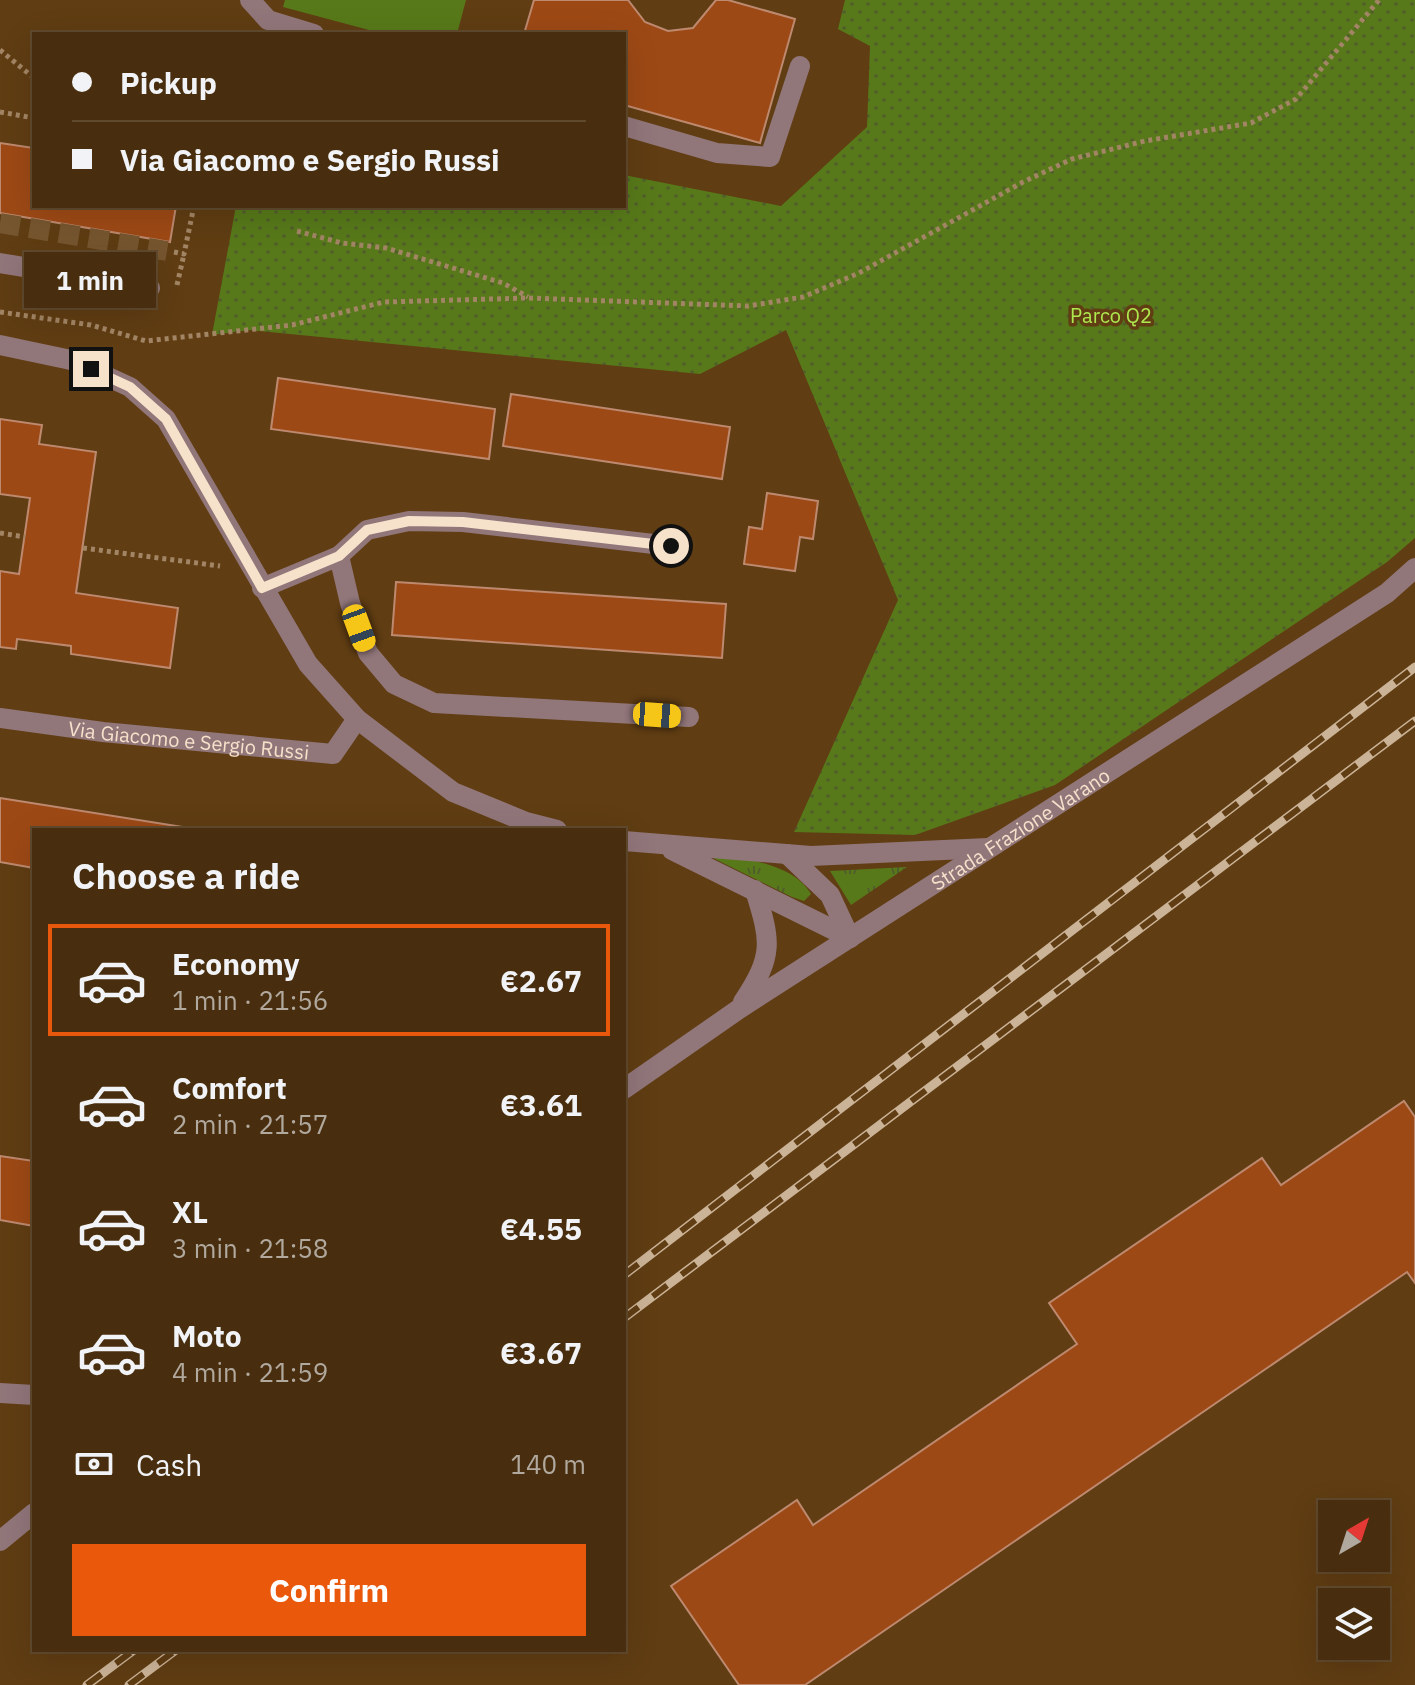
<!DOCTYPE html>
<html lang="en">
<head>
<meta charset="utf-8">
<style>
  :root { --surface:#482e0e; --page:#523a1c; --text:#f1f3f6; --muted:#b1a89e; --line:#604a2e; --accent:#ea580c }
  body { margin:0; font-family:"IBM Plex Sans",sans-serif; background:var(--page); color:var(--text); height:100vh; display:flex; flex-direction:column; font-size:30px; white-space:nowrap }
  * { box-sizing:border-box; margin:0 }
  p { font-size:26px; color:var(--muted) }
  .icon { flex:none; width:44px; height:44px; fill:none; stroke:currentColor; stroke-width:2; stroke-linecap:round; stroke-linejoin:round }
  .map { position:relative; flex:1; overflow:hidden }
  .sheet { position:absolute; left:32px; top:828px; width:594px; height:824px; display:flex; flex-direction:column; background:var(--surface); border-radius:0px; box-shadow:0 8px 32px #0002,0 0 0 2px var(--line) }
  .sheet>* { flex:none }
  .guide { position:absolute; left:32px; top:32px; width:594px; height:176px; border-radius:0px; box-shadow:0 8px 32px #0002,0 0 0 2px var(--line); display:grid; align-content:center; height:176px; padding:0 40px; background:var(--surface) }
  .needle { width:52px; rotate:39deg }
  .controls { position:absolute; left:1318px; top:1500px; display:grid; gap:16px }
  .controls a { display:grid; place-items:center; width:72px; height:72px; border-radius:0px; background:var(--surface); box-shadow:0 8px 32px #0002,0 0 0 2px var(--line); font-size:40px }
  .end { position:absolute; width:36px; height:36px; margin:-18px; border:10px solid #f6e1cb; background:#111; box-shadow:0 0 0 4px #111 }
  .from { border-radius:50% }
  .bubble { position:absolute; height:56px; border-radius:0px; background:var(--surface); box-shadow:0 8px 32px #0002,0 0 0 2px var(--line); font-size:26px; font-weight:700; line-height:56px; text-align:center }
  .car { position:absolute; width:24px; height:48px; margin:-24px -12px; border-radius:10px; box-shadow:0 0 6px 2px #0007; background:linear-gradient(#f5c518 24%,#345 0 40%,#f5c518 0 76%,#345 0 86%,#f5c518 0) }
  .guide b { display:flex; align-items:center; gap:28px; height:76px; font-size:30px }
  .guide b+b { border-top:2px solid var(--line) }
  .guide i { width:20px; height:20px; background:var(--text) }
  ul { padding:0; list-style:none }
  li { display:flex; align-items:center; gap:24px; height:112px; margin:0 16px 12px; padding:0 24px; border:4px solid transparent; border-radius:0px }
  li div { flex:1 }
  li b { display:block; font-size:30px }
  li em { font-style:normal; font-weight:700 }
  li.active { border-color:var(--accent) }
  li>.icon { width:72px; height:72px; stroke-width:1.5 }
  h2 { padding:0 40px; font-size:36px; line-height:96px }
  .pay { display:flex; align-items:center; gap:20px; height:88px; padding:0 40px; font-size:30px }
  .pay p { margin-inline-start:auto }
  .action { display:flex; gap:16px; margin-top:auto; padding:16px 40px }
  .action a { flex:1; height:92px; border-radius:0px; background:var(--accent); color:#fff; font-size:32px; font-weight:700; line-height:92px; text-align:center }
  .map>svg:first-child { display:block }
  .grass { fill:url(#grass-tufts) }
  .park { fill:url(#park-dots) }
  .pitch { fill:#577919 }
  .building { fill:#9d4915; stroke:#bd896f; stroke-width:2 }
  .lines { fill:none; stroke-linecap:round; stroke-linejoin:round }
  .minor-tunnel { stroke:#76562f; stroke-width:20; stroke-dasharray:20 10; stroke-linecap:butt }
  .path { stroke:#a28564; stroke-width:5; stroke-dasharray:4 4; stroke-linecap:butt }
  .minor { stroke:#91767a; stroke-width:20 }
  .rail-casing { stroke:#cbb397; stroke-width:9 }
  .rail { stroke:#603d13; stroke-width:6; stroke-dasharray:18; stroke-linecap:butt }
  .route { stroke:#f6e1cb; stroke-width:10 }
  .labels { text-anchor:middle; dominant-baseline:central; stroke-width:7; stroke-linejoin:round; paint-order:stroke }
  .park-label { font-size:20px; fill:#aee84f; stroke:#603d13 }
  .street-label { font-size:20px; fill:#f6e1cb; stroke:#603d13 }
</style>
</head>
<body>
<div class="map">
<svg width="1415" height="1685" viewBox="0 0 1415 1685">
  <defs>
    <pattern id="grass-tufts" width="24" height="20" patternUnits="userSpaceOnUse" patternTransform="scale(2)"><rect width="24" height="20" fill="#577919"/><path d="M3 7l-1-3M5 7V3M7 7l1-3M15 17l-1-3M17 17v-4M19 17l1-3" fill="none" stroke="#505e2b"/></pattern>
    <pattern id="park-dots" width="8" height="8" patternUnits="userSpaceOnUse" patternTransform="scale(2)"><rect width="8" height="8" fill="#577919"/><path d="M2 2h.1M6 6h.1" fill="none" stroke="#505e2b" stroke-width="1.8" stroke-linecap="round"/></pattern>
  </defs>
  <rect width="100%" height="100%" fill="#603d13"/>
  <!-- grass -->
  <path class="grass" d="M720,853C750,861 793,864 811,894L804,901L792,897L715,859L713,855Z
    M907,867L851,905L830,871Z"/>
  <!-- park -->
  <path class="park" d="M845,0H1415V538L1387,562L1055,785L915,835L794,832L898,600L786,330L700,374L250,330L212,335L236,206H624V175L781,206L867,127L870,46L838,29Z"/>
  <!-- pitch -->
  <path class="pitch" d="M285,0H466L457,34H384L283,7Z"/>
  <!-- building -->
  <path class="building" d="M534,0H628L645,22L668,31L693,28L716,0H728L795,19L760,143L624,105V34H524Z
    M0,143L34,148V206H176L170,242L0,213Z
    M278,378L495,409L489,459L271,429Z
    M511,394L730,427L722,479L503,446Z
    M0,419L42,425L39,444L96,452L76,593L178,608L170,668L71,654V646L17,639L16,649L0,647V571L19,574L30,498L0,494Z
    M767,493L818,501L813,539L800,537L795,571L744,564L749,527L762,529Z
    M396,582L726,604L722,658L392,635Z
    M0,798L189,828L188,830H34V868L0,862Z
    M1404,1101L1415,1117V1283L1407,1272L805,1685H739L671,1586L797,1500L813,1525L1077,1344L1049,1303L1262,1158L1281,1185Z
    M0,1156L34,1161V1226L0,1220Z"/>
  <g class="lines">
    <!-- minor-tunnel -->
    <path class="minor-tunnel" d="M0,223L167,251"/>
    <!-- path -->
    <path class="path" d="M0,50L34,78
      M0,112L34,118
      M297,231L342,243L386,248L503,283L528,297
      M174,252L184,254L194,206
      M177,285L184,254
      M0,312L91,325L146,341L292,325L384,302L529,298L748,306L803,297L859,273L1023,182L1072,159L1145,141L1251,123L1296,99L1379,0
      M0,533L25,537
      M83,548L220,566"/>
    <!-- minor -->
    <g class="minor">
      <path d="M250,0L268,20L314,34"/>
      <path d="M624,126L717,153L770,157L800,66"/>
      <path d="M0,263L150,288"/>
      <path d="M0,345L71,360L130,387L166,419L308,664L357,719L453,792L526,822L557,830"/>
      <path d="M339,556L350,603L368,653L394,684L434,703L689,717"/>
      <path d="M262,588L339,556L367,530L409,521L463,522L671,546"/>
      <path id="s1" d="M0,718L103,732L333,754L357,719"/>
      <path d="M624,841L811,856L988,848"/>
      <path d="M672,850L850,938"/>
      <path d="M787,854L830,895L850,938"/>
      <path d="M743,1002C774,955 771,942 755,890"/>
      <path id="s2" d="M624,1089L739,1009L1387,593L1415,568"/>
      <path d="M0,1393L34,1395"/>
      <path d="M0,1541L34,1513"/>
    </g>
    <!-- rail casing -->
    <g class="rail-casing">
      <path id="rail" d="M624,1275L1415,667
        M624,1318L1415,721
        M87,1685L134,1650
        M129,1685L176,1650"/>
    </g>
    <!-- rail -->
    <use href="#rail" class="rail"/>
  </g>
  <g class="lines">
    <!-- route -->
    <path class="route" d="M91,369L130,387L166,419L262,588L339,556L367,530L409,521L463,522L671,546"/>
  </g>
  <g class="labels">
    <!-- park labels -->
    <g class="park-label">
      <text x="1111" y="315">Parco Q2</text>
    </g>
    <!-- street labels -->
    <g class="street-label">
      <text stroke="none"><textPath href="#s1" startOffset="190">Via Giacomo e Sergio Russi</textPath></text>
      <text stroke="none"><textPath href="#s2" startOffset="474">Strada Frazione Varano</textPath></text>
    </g>
  </g>
</svg>
<div class="controls">
<a><svg class="needle" viewBox="-14 -14 28 28"><path d="M0-13l5 13h-10z" fill="#e53935"/><path d="M0 13l5-13h-10z" fill="#b1a89e"/></svg></a>
<a><svg class="icon" aria-label="layers" viewBox="0 0 24 24"><path d="M12 4l9 5-9 5-9-5zM3 14l9 5 9-5"/></svg></a>
</div>
<i class="end from" style="left:671px;top:546px"></i>
<i class="end" style="left:91px;top:369px"></i>
<div class="bubble" style="left:24px;top:252px;width:132px">1 min</div>
<i class="car" style="left:359px;top:628px;rotate:160deg"></i>
<i class="car" style="left:657px;top:715px;rotate:94deg"></i>
<div class="guide">
<b><i class="from"></i>Pickup</b>
<b><i></i>Via Giacomo e Sergio Russi</b>
</div>
<section class="sheet">
<h2>Choose a ride</h2>
<ul>
<li class="active"><svg class="icon" aria-label="car" viewBox="0 0 24 24"><path d="M5 17H2v-5l4-1 3-4h7l3 4 3 1v5h-3M9 17h6M6 11h13"/><circle cx="7" cy="17" r="2"/><circle cx="17" cy="17" r="2"/></svg><div><b>Economy</b><p>1 min · 21:56</p></div><em>€2.67</em></li>
<li><svg class="icon" aria-label="car" viewBox="0 0 24 24"><path d="M5 17H2v-5l4-1 3-4h7l3 4 3 1v5h-3M9 17h6M6 11h13"/><circle cx="7" cy="17" r="2"/><circle cx="17" cy="17" r="2"/></svg><div><b>Comfort</b><p>2 min · 21:57</p></div><em>€3.61</em></li>
<li><svg class="icon" aria-label="car" viewBox="0 0 24 24"><path d="M5 17H2v-5l4-1 3-4h7l3 4 3 1v5h-3M9 17h6M6 11h13"/><circle cx="7" cy="17" r="2"/><circle cx="17" cy="17" r="2"/></svg><div><b>XL</b><p>3 min · 21:58</p></div><em>€4.55</em></li>
<li><svg class="icon" aria-label="car" viewBox="0 0 24 24"><path d="M5 17H2v-5l4-1 3-4h7l3 4 3 1v5h-3M9 17h6M6 11h13"/><circle cx="7" cy="17" r="2"/><circle cx="17" cy="17" r="2"/></svg><div><b>Moto</b><p>4 min · 21:59</p></div><em>€3.67</em></li>
</ul>
<div class="pay"><svg class="icon" aria-label="cash" viewBox="0 0 24 24"><path d="M3 7h18v10H3z"/><circle cx="12" cy="12" r="2"/></svg>Cash<p>140 m</p></div>
<div class="action"><a>Confirm</a></div>
</section>
</div>
</body>
</html>
